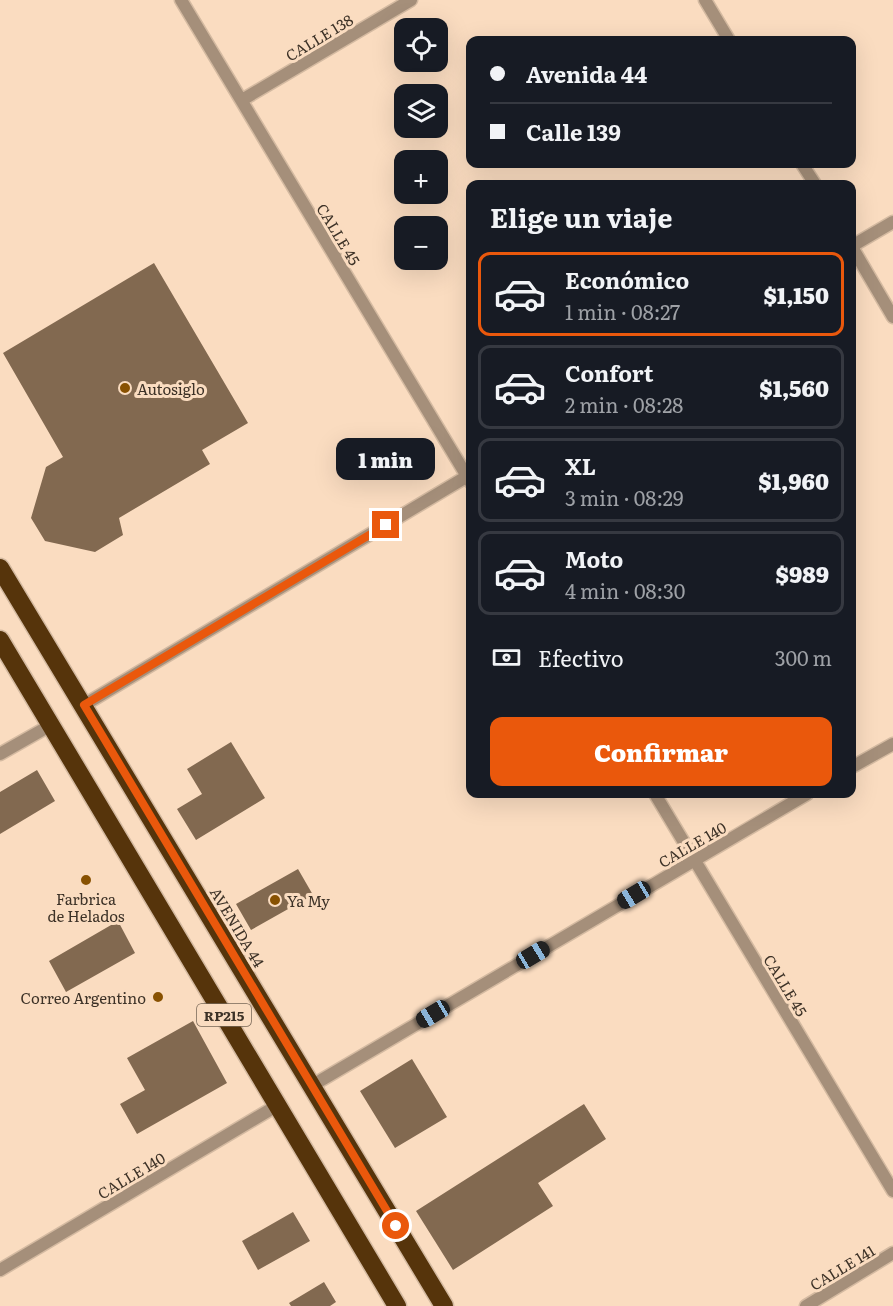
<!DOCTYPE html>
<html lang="es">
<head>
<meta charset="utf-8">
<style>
  :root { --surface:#171b24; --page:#242831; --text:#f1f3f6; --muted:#9ea1a6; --line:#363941; --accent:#ea580c }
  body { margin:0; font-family:Literata,serif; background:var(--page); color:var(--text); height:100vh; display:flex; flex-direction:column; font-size:22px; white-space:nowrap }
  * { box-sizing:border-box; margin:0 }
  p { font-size:20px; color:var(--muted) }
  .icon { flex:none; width:33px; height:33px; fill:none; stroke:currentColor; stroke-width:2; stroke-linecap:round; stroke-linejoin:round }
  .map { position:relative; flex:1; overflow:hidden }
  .sheet { position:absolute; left:466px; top:180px; width:390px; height:618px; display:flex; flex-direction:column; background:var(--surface); border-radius:12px; box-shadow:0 6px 24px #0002 }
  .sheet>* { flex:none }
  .top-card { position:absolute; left:466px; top:36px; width:390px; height:132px; border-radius:12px; box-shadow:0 6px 24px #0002; display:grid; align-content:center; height:132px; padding:0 24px; background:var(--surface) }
  .controls { position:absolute; left:394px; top:18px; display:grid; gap:12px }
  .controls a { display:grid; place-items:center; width:54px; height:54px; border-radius:12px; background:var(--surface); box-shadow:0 6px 24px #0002; font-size:30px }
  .end { position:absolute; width:27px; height:27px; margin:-14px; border:8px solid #ea580c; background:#fff; box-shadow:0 0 0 3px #fff }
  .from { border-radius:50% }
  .bubble { position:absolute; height:42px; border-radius:12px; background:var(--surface); box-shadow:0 6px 24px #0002; font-size:20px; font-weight:800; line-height:42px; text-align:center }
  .car { position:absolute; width:18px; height:36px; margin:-18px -9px; border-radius:8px; box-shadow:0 0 4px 2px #0007; background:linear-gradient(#222 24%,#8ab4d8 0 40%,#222 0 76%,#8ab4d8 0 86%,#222 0) }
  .top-card b { display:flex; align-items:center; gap:21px; height:57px; font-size:22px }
  .top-card b+b { border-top:2px solid var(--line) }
  .top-card i { width:15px; height:15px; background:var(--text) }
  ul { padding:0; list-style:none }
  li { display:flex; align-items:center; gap:18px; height:84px; margin:0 12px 9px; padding:0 12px; border:3px solid var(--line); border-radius:12px }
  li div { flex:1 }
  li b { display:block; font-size:22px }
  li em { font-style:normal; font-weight:800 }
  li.on { border-color:var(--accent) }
  li>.icon { width:54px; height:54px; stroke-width:1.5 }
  h2 { padding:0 24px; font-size:27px; line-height:72px }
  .pay { display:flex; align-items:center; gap:15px; height:66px; padding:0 24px; font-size:22px }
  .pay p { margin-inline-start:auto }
  .action { display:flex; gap:12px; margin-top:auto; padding:12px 24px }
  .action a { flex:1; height:69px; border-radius:12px; background:var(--accent); color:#fff; font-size:24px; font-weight:800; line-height:69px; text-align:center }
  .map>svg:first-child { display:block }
  .building { fill:#826950 }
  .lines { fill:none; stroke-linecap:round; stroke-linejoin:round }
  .street-casing { stroke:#d4baa1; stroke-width:15 }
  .highway-casing { stroke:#d4baa1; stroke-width:21 }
  .street { stroke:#a58f7a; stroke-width:12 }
  .highway { stroke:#56340b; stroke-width:18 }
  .route { stroke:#ea580c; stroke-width:8 }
  .poi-dot { fill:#885101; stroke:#fadcc0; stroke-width:2 }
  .labels { text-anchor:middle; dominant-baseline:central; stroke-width:6; stroke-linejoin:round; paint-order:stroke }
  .shield { fill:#fadcc0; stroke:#766555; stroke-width:1.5 }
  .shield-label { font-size:14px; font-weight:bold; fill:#3d3227 }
  .street-label { font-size:15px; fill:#3d3227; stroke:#fadcc0 }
  .poi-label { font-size:15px; fill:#3d3227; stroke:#fadcc0; text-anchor:start }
</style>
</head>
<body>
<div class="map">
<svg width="893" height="1306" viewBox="0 0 893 1306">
  <rect width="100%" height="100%" fill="#fadcc0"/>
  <!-- building -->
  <path class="building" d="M154,263L248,423L202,450L210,464L119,518L123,535L95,552L45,541L31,518L46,467L63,457L3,353Z
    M231,742L265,798L196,840L177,809L202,794L187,769Z
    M37,770L55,801L0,834V792Z
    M298,869L313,895L251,930L236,904Z
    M118,921L135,953L66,992L49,961Z
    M193,1021L227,1083L137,1134L120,1104L145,1090L127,1058Z
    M412,1059L447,1117L395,1148L360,1091Z
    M584,1104L606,1139L538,1183L553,1206L453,1270L416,1211Z
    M293,1212L310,1241L258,1270L242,1241Z
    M324,1282L336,1302L330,1306H291L289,1303Z"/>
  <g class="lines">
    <!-- street casing -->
    <g class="street-casing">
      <path id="street" d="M181,0L471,483
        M705,0L729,40
        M242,100L411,0
        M802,164L815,184
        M852,246L893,222
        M852,247L893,317
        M84,705L471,474
        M0,754L51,725
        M852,767L893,744
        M655,794L893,1191
        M313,1085L807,794
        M0,1270L278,1105
        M806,1306L893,1253"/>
    </g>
    <!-- highway casing -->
    <g class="highway-casing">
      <path id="highway" d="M0,568L444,1306
        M0,640L397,1306"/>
    </g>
    <!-- street -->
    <use href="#street" class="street"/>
    <!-- highway -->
    <use href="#highway" class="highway"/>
  </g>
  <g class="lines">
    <!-- route -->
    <path class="route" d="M386,525L84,705L396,1226"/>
  </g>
  <!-- markers -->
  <g class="poi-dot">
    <circle cx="125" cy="388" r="6"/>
    <circle cx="86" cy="880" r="6"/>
    <circle cx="275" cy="900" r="6"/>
    <circle cx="158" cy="997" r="6"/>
  </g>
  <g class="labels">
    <!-- shield labels -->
    <rect class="shield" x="197" y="1004" width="54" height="22" rx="4.5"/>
    <g class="shield-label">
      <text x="224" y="1015">RP215</text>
    </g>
    <!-- street labels -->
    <g class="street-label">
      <text transform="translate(319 37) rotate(-31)">CALLE 138</text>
      <text transform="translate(339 234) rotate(59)">CALLE 45</text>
      <text transform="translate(692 844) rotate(-30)">CALLE 140</text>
      <text transform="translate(238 927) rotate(59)">AVENIDA 44</text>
      <text transform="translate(786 985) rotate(59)">CALLE 45</text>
      <text transform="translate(131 1175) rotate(-31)">CALLE 140</text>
      <text transform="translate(842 1267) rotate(-31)">CALLE 141</text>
    </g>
    <!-- poi labels -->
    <g class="poi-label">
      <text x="137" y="388">Autosiglo</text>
      <text x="86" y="898" text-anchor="middle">Farbrica<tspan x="86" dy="17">de Helados</tspan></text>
      <text x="287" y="900">Ya My</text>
      <text x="146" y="997" text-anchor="end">Correo Argentino</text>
    </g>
  </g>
</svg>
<div class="controls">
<a><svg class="icon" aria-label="locate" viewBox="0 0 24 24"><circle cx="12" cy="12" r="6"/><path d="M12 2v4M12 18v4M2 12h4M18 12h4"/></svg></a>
<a><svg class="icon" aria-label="layers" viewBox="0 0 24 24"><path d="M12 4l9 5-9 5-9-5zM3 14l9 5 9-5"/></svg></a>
<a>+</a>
<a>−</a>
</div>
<i class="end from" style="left:396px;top:1226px"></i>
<i class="end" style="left:386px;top:525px"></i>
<div class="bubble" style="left:336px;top:438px;width:99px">1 min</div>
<i class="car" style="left:634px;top:895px;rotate:239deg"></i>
<i class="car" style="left:533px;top:955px;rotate:59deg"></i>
<i class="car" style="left:433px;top:1014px;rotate:239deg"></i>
<div class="top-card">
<b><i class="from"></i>Avenida 44</b>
<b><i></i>Calle 139</b>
</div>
<section class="sheet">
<h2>Elige un viaje</h2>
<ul>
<li class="on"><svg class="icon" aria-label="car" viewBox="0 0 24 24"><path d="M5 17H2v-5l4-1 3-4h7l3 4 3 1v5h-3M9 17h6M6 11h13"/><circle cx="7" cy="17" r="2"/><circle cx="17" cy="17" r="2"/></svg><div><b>Económico</b><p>1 min · 08:27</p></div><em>$1,150</em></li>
<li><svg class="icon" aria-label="car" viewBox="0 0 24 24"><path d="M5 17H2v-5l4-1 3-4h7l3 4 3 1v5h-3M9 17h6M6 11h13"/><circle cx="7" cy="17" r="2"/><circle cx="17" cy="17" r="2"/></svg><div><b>Confort</b><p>2 min · 08:28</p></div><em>$1,560</em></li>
<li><svg class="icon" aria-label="car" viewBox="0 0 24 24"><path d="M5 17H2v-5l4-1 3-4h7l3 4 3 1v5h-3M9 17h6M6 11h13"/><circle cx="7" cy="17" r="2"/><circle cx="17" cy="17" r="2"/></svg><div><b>XL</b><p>3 min · 08:29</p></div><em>$1,960</em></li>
<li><svg class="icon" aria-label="car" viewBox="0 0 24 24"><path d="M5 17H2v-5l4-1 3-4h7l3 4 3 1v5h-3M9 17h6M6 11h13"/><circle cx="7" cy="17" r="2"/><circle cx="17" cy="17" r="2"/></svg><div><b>Moto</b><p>4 min · 08:30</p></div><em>$989</em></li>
</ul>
<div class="pay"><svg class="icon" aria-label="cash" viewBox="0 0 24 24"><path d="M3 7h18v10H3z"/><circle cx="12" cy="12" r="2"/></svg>Efectivo<p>300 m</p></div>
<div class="action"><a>Confirmar</a></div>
</section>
</div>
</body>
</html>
